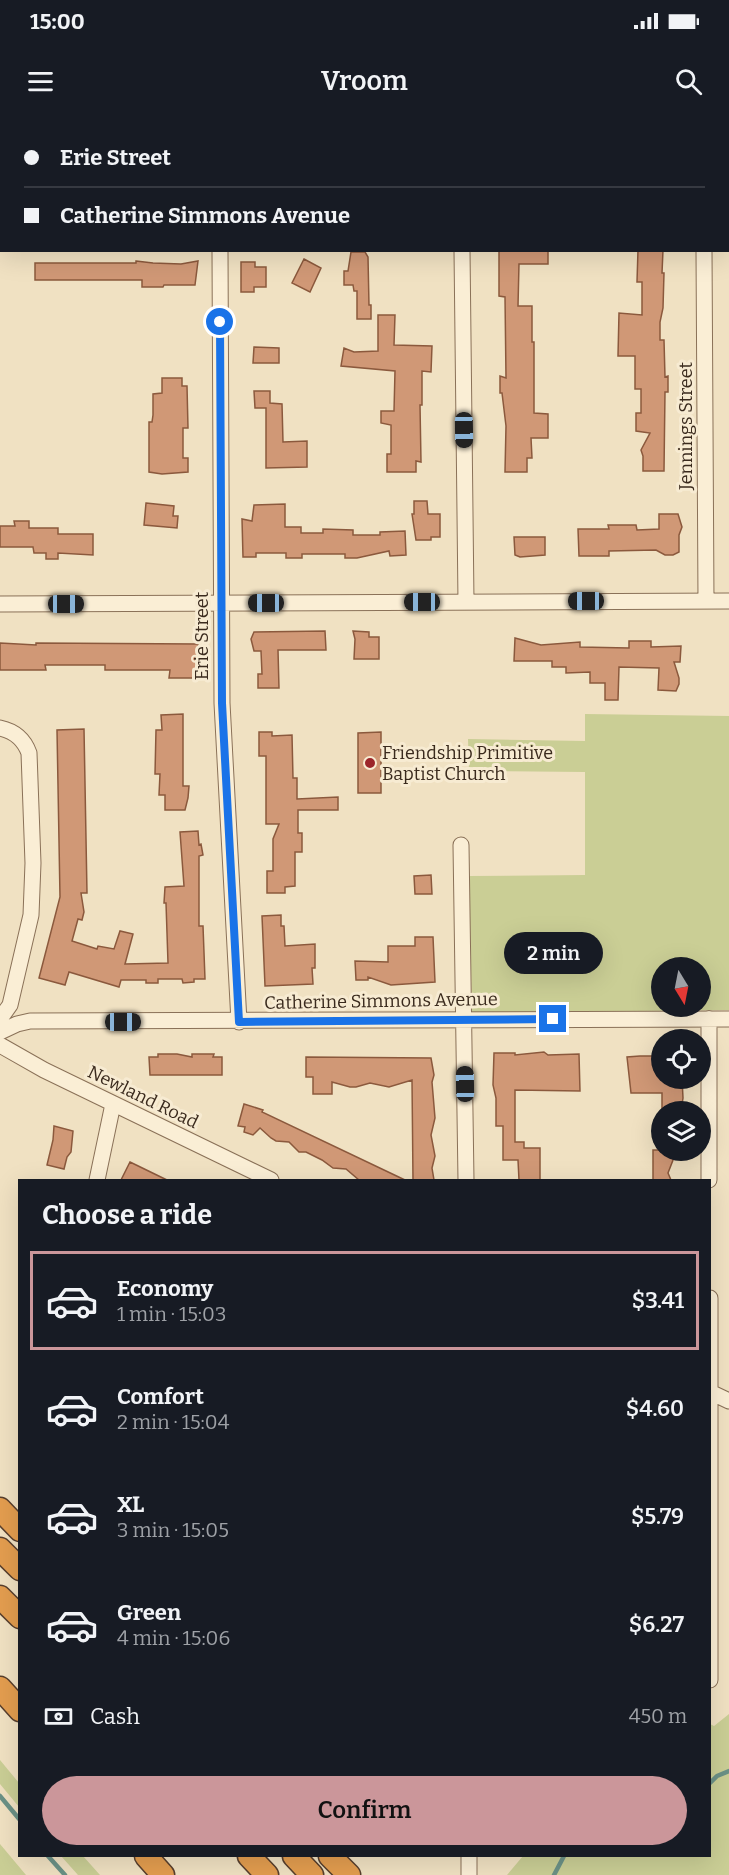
<!DOCTYPE html>
<html lang="en">
<head>
<meta charset="utf-8">
<style>
  :root { --surface:#171b24; --page:#242831; --text:#f1f3f6; --muted:#9ea1a6; --line:#363941; --accent:#cb969a }
  body { margin:0; font-family:Bitter,serif; background:var(--page); color:var(--text); height:100vh; display:flex; flex-direction:column; font-size:22px; white-space:nowrap }
  * { box-sizing:border-box; margin:0 }
  p { font-size:20px; color:var(--muted) }
  .icon { flex:none; width:33px; height:33px; fill:none; stroke:currentColor; stroke-width:2; stroke-linecap:round; stroke-linejoin:round }
  .map { position:relative; flex:1; overflow:hidden }
  .details { position:absolute; left:18px; top:1059px; width:693px; height:678px; display:flex; flex-direction:column; background:var(--surface); border-radius:0px; box-shadow:0 6px 24px #0002 }
  .details>* { flex:none }
  .hud { position:absolute; left:0px; top:0px; width:729px; height:132px; box-shadow:0 6px 24px #0002; display:grid; align-content:center; height:132px; padding:0 24px; background:var(--surface) }
  .needle { width:39px; rotate:170deg }
  .tools { position:absolute; left:651px; top:837px; display:grid; gap:12px }
  .tools a { display:grid; place-items:center; width:60px; height:60px; border-radius:50%; background:var(--surface); box-shadow:0 6px 24px #0002; font-size:30px }
  .end { position:absolute; width:27px; height:27px; margin:-14px; border:8px solid #1a73e8; background:#fff; box-shadow:0 0 0 3px #fff }
  .from { border-radius:50% }
  .bubble { position:absolute; height:42px; border-radius:21px; background:var(--surface); box-shadow:0 6px 24px #0002; font-size:20px; font-weight:600; line-height:42px; text-align:center }
  .car { position:absolute; width:18px; height:36px; margin:-18px -9px; border-radius:8px; box-shadow:0 0 4px 2px #0007; background:linear-gradient(#222 24%,#8ab4d8 0 40%,#222 0 76%,#8ab4d8 0 86%,#222 0) }
  .hud b { display:flex; align-items:center; gap:21px; height:57px; font-size:22px }
  .hud b+b { border-top:2px solid var(--line) }
  .hud i { width:15px; height:15px; background:var(--text) }
  ul { padding:0; list-style:none }
  li { display:flex; align-items:center; gap:18px; height:99px; margin:0 12px 9px; padding:0 12px; border:3px solid transparent; border-radius:0px }
  li div { flex:1 }
  li b { display:block; font-size:22px }
  li em { font-style:normal; font-weight:600 }
  li.on { border-color:var(--accent) }
  li>.icon { width:54px; height:54px; stroke-width:1.5 }
  h2 { padding:0 24px; font-size:27px; line-height:72px }
  .pay { display:flex; align-items:center; gap:15px; height:66px; padding:0 24px; font-size:22px }
  .pay p { margin-inline-start:auto }
  .button { display:flex; gap:12px; margin-top:auto; padding:12px 24px }
  .button a { flex:1; height:69px; border-radius:36px; background:var(--accent); color:#111; font-size:24px; font-weight:600; line-height:69px; text-align:center }
  .status { display:flex; justify-content:space-between; align-items:center; height:42px; padding:0 30px; background:var(--surface); direction:ltr }
  .status svg { height:16px; fill:currentColor }
  header { display:flex; justify-content:space-between; align-items:center; height:78px; padding:0 24px; background:var(--surface); font-size:27px; font-weight:600 }
  .map>svg:first-child { display:block }
  .green { fill:#cace95; fill-rule:evenodd }
  .lines { fill:none; stroke-linecap:round; stroke-linejoin:round }
  .stream { stroke:#6b9186; stroke-width:4.5 }
  .building { fill:#d09876; stroke:#8b593d; stroke-width:1.5 }
  .minor-casing { stroke:#8a7158; stroke-width:17 }
  .highway-casing { stroke:#583f2d; stroke-width:25 }
  .minor { stroke:#faeed5; stroke-width:15 }
  .highway { stroke:#e39d4f; stroke-width:22 }
  .route { stroke:#1a73e8; stroke-width:8 }
  .poi-dot { fill:#9c252a; stroke:#f7ebd2; stroke-width:2 }
  .labels { text-anchor:middle; dominant-baseline:central; stroke-width:6; stroke-linejoin:round; paint-order:stroke }
  .street-label { font-size:18px; fill:#3a2a1d; stroke:#f7ebd2 }
  .poi-label { font-size:18px; fill:#3a2a1d; stroke:#f7ebd2; text-anchor:start }
</style>
</head>
<body>
<div class="status"><b>15:00</b><svg viewBox="0 0 49 12"><path d="M0 12V9h3v3zM5 12V6h3v6zM10 12V3h3v9zM15 12V0h3v12zM26 1h20v11H26zM47 4h2v5h-2z"/></svg></div>
<header><svg class="icon" aria-label="menu" viewBox="0 0 24 24"><path d="M4 6h16M4 12h16M4 18h16"/></svg>Vroom<svg class="icon" aria-label="search" viewBox="0 0 24 24"><circle cx="10" cy="10" r="6"/><path d="M15 15l6 6"/></svg></header>
<div class="map">
<svg width="729" height="1755" viewBox="0 0 729 1755">
  <rect width="100%" height="100%" fill="#f0e1c2"/>
  <!-- green -->
  <path class="green" d="M585,594L729,596V890L472,893L469,756L585,755V652L469,651L468,619L585,621ZM662,848H700V886H662Z
    M729,1594V1755H507L523,1736H710V1604L714,1606Z
    M0,1640L19,1663V1687L0,1664Z
    M0,1724L26,1755H0Z
    M61,1736H83L100,1755H78Z"/>
  <g class="lines">
    <!-- stream -->
    <path class="stream" d="M710,1663L717,1656L729,1651
      M0,1676L20,1700
      M48,1736L65,1755
      M554,1755L564,1736"/>
  </g>
  <!-- building -->
  <path class="building" d="M499,130H548V144H519L518,186H532V222H534V293L548,294V318H531L532,338H527V352H505L506,306L502,273H500V256L506,258L505,177L499,176Z
    M638,130H663L662,153H664L663,188L660,202V220H664L665,257L668,256V272H665L664,351H643V336L641,330L650,313L636,311V293H641V269H635V236H618L619,193L642,195V162H637Z
    M351,132H365L368,137L369,185H371V199H357V171H354L353,165H344V151H348Z
    M304,139L321,148L310,172L292,163Z
    M136,141L153,143L181,144L198,141L195,165H164L163,167H142V160H35V143H136Z
    M241,142H255V147H266V167H254V172H241Z
    M378,195H395L394,225L432,226L431,252L422,251V285H420L421,342L416,341V352H387V334H391V305L381,303V291H394L395,251L341,246L344,228L354,232L378,231Z
    M254,227L279,228V243H253Z
    M162,258H182V266H187L188,308H183V338H188V352L162,354L149,352V302H152L153,295V274L162,273Z
    M254,271H270V283L282,284L283,322L307,321V347L266,348V288H255Z
    M414,381H427L428,394H440V417H431V420H416L412,394H414Z
    M146,383L174,386L173,396H178L177,408L144,405Z
    M285,384V407H301V413H323V409L353,410V415H380V412L405,411L406,435L390,436L389,431L357,438H345V434H302V438H286V433H256V437H243L242,399L252,401L254,385Z
    M659,394H678L682,407L679,415V432L673,435H665L656,430L609,431V436H579L578,409H609L608,405H636L637,410L659,409Z
    M14,401H29V408H58V414H93V435L58,433V439H46V433H34L33,427H0V406H15Z
    M514,417H545V435L520,437L515,435Z
    M325,511L326,530H278L279,568H258V554H262L261,531H254L251,519L254,512Z
    M353,511L369,512V517H379V539H354L355,519Z
    M515,518L541,525L580,522V527L629,528V521H651V527L681,526L680,542H674L679,558V564L676,571L658,570L659,548L619,547L618,580H605V563H590V552L566,553V547H552V541H514Z
    M0,523L36,525V523L198,524V558H169L170,550H105V545H45L46,550H0Z
    M183,594V666H189L188,678L185,690H165V675H159L160,654H155L156,610H162L161,595Z
    M84,609L87,773H81L84,792L82,800L78,799L72,821L97,829L98,826L114,829L120,811L133,814L125,844L168,843L166,783H164L165,767L184,766L180,712L198,711L199,725L201,724L203,735L199,736V806H203L205,859H194V862L183,863L182,859H158V863H146V860H121L119,867L69,852L65,865L39,858L60,777L57,610Z
    M259,612H272V616L292,615L293,658H297V679L338,677V690H298V713H302V732H295V766L285,767V773H267V751H273V719L279,704H266V636H259Z
    M381,612V673H358V613Z
    M431,755L432,774H415L414,756Z
    M281,795V806H284L285,826L315,824V848H312L313,864L265,866L262,796Z
    M415,817H433L435,862L391,865L368,857V860H356L355,841L388,842V826H415Z
    M544,932L548,935L579,934L580,971L515,970V1022H524V1028H540V1060H519L518,1040H503V1006H496V978L493,965L494,933H515V935Z
    M158,934H177L192,937V934H214L213,937H222V955H150L149,937H158Z
    M640,936H662V958H682L683,978L681,991H662V973H631L627,937Z
    M306,937L431,938L434,955L432,962L435,998L431,1015L435,1036L432,1048L434,1060H413L412,960L389,967L370,963L356,967H350L332,962V974H313V957H306Z
    M244,984L263,990L262,992L405,1060H359L346,1049L333,1048L322,1040L306,1032H299L289,1022L276,1021L271,1018L260,1008L253,1015L244,1012L245,1007L238,1006Z
    M54,1006L73,1011L71,1032L67,1037L64,1049L47,1045L53,1020Z
    M653,1030H673V1040L668,1053L671,1060H653Z
    M130,1042L167,1060H121Z"/>
  <g class="lines">
    <!-- minor casing -->
    <g class="minor-casing">
      <path id="minor" d="M224,0V2
        M461,0V2
        M703,0V2
        M728,97H729
        M0,98H2
        M220,130L222,583L239,902
        M462,130L466,482
        M704,130L706,481
        M0,484L729,481
        M0,608C14,611 24,619 29,633L33,743L31,795L10,885L0,899
        M461,725L466,1060
        M709,899V1060
        M0,912L17,904L30,901L729,899
        M0,925L44,950L271,1060
        M97,1060L113,984
        M710,1178V1560
        M710,1272L729,1281
        M469,1736V1755"/>
    </g>
    <!-- highway casing -->
    <g class="highway-casing">
      <path id="highway" d="M0,1389L20,1410
        M0,1429L20,1449
        M0,1477L20,1497
        M0,1568L20,1590
        M146,1736L163,1755
        M249,1736L267,1755
        M294,1736L312,1755
        M330,1736L349,1755"/>
    </g>
    <!-- minor -->
    <use href="#minor" class="minor"/>
    <!-- highway -->
    <use href="#highway" class="highway"/>
  </g>
  <g class="lines">
    <!-- route -->
    <path class="route" d="M220,202L222,583L239,902L553,899"/>
  </g>
  <!-- markers -->
  <circle class="poi-dot" cx="370" cy="643" r="6"/>
  <g class="labels">
    <!-- street labels -->
    <g class="street-label">
      <text transform="translate(686 306) rotate(-90)">Jennings Street</text>
      <text transform="translate(202 516) rotate(-90)">Erie Street</text>
      <text transform="translate(381 881) rotate(-1)">Catherine Simmons Avenue</text>
      <text transform="translate(143 977) rotate(26)">Newland Road</text>
    </g>
    <!-- poi labels -->
    <g class="poi-label">
      <text x="382" y="633">Friendship Primitive<tspan x="382" dy="21">Baptist Church</tspan></text>
    </g>
  </g>
</svg>
<div class="tools">
<a><svg class="needle" viewBox="-14 -14 28 28"><path d="M0-13l5 13h-10z" fill="#e53935"/><path d="M0 13l5-13h-10z" fill="#9ea1a6"/></svg></a>
<a><svg class="icon" aria-label="locate" viewBox="0 0 24 24"><circle cx="12" cy="12" r="6"/><path d="M12 2v4M12 18v4M2 12h4M18 12h4"/></svg></a>
<a><svg class="icon" aria-label="layers" viewBox="0 0 24 24"><path d="M12 4l9 5-9 5-9-5zM3 14l9 5 9-5"/></svg></a>
</div>
<i class="end from" style="left:220px;top:202px"></i>
<i class="end" style="left:553px;top:899px"></i>
<div class="bubble" style="left:504px;top:812px;width:99px">2 min</div>
<i class="car" style="left:464px;top:310px;rotate:179deg"></i>
<i class="car" style="left:586px;top:481px;rotate:270deg"></i>
<i class="car" style="left:422px;top:482px;rotate:270deg"></i>
<i class="car" style="left:266px;top:483px;rotate:270deg"></i>
<i class="car" style="left:66px;top:484px;rotate:90deg"></i>
<i class="car" style="left:123px;top:902px;rotate:90deg"></i>
<i class="car" style="left:465px;top:964px;rotate:359deg"></i>
<div class="hud">
<b><i class="from"></i>Erie Street</b>
<b><i></i>Catherine Simmons Avenue</b>
</div>
<section class="details">
<h2>Choose a ride</h2>
<ul>
<li class="on"><svg class="icon" aria-label="car" viewBox="0 0 24 24"><path d="M5 17H2v-5l4-1 3-4h7l3 4 3 1v5h-3M9 17h6M6 11h13"/><circle cx="7" cy="17" r="2"/><circle cx="17" cy="17" r="2"/></svg><div><b>Economy</b><p>1 min · 15:03</p></div><em>$3.41</em></li>
<li><svg class="icon" aria-label="car" viewBox="0 0 24 24"><path d="M5 17H2v-5l4-1 3-4h7l3 4 3 1v5h-3M9 17h6M6 11h13"/><circle cx="7" cy="17" r="2"/><circle cx="17" cy="17" r="2"/></svg><div><b>Comfort</b><p>2 min · 15:04</p></div><em>$4.60</em></li>
<li><svg class="icon" aria-label="car" viewBox="0 0 24 24"><path d="M5 17H2v-5l4-1 3-4h7l3 4 3 1v5h-3M9 17h6M6 11h13"/><circle cx="7" cy="17" r="2"/><circle cx="17" cy="17" r="2"/></svg><div><b>XL</b><p>3 min · 15:05</p></div><em>$5.79</em></li>
<li><svg class="icon" aria-label="car" viewBox="0 0 24 24"><path d="M5 17H2v-5l4-1 3-4h7l3 4 3 1v5h-3M9 17h6M6 11h13"/><circle cx="7" cy="17" r="2"/><circle cx="17" cy="17" r="2"/></svg><div><b>Green</b><p>4 min · 15:06</p></div><em>$6.27</em></li>
</ul>
<div class="pay"><svg class="icon" aria-label="cash" viewBox="0 0 24 24"><path d="M3 7h18v10H3z"/><circle cx="12" cy="12" r="2"/></svg>Cash<p>450 m</p></div>
<div class="button"><a>Confirm</a></div>
</section>
</div>
</body>
</html>
